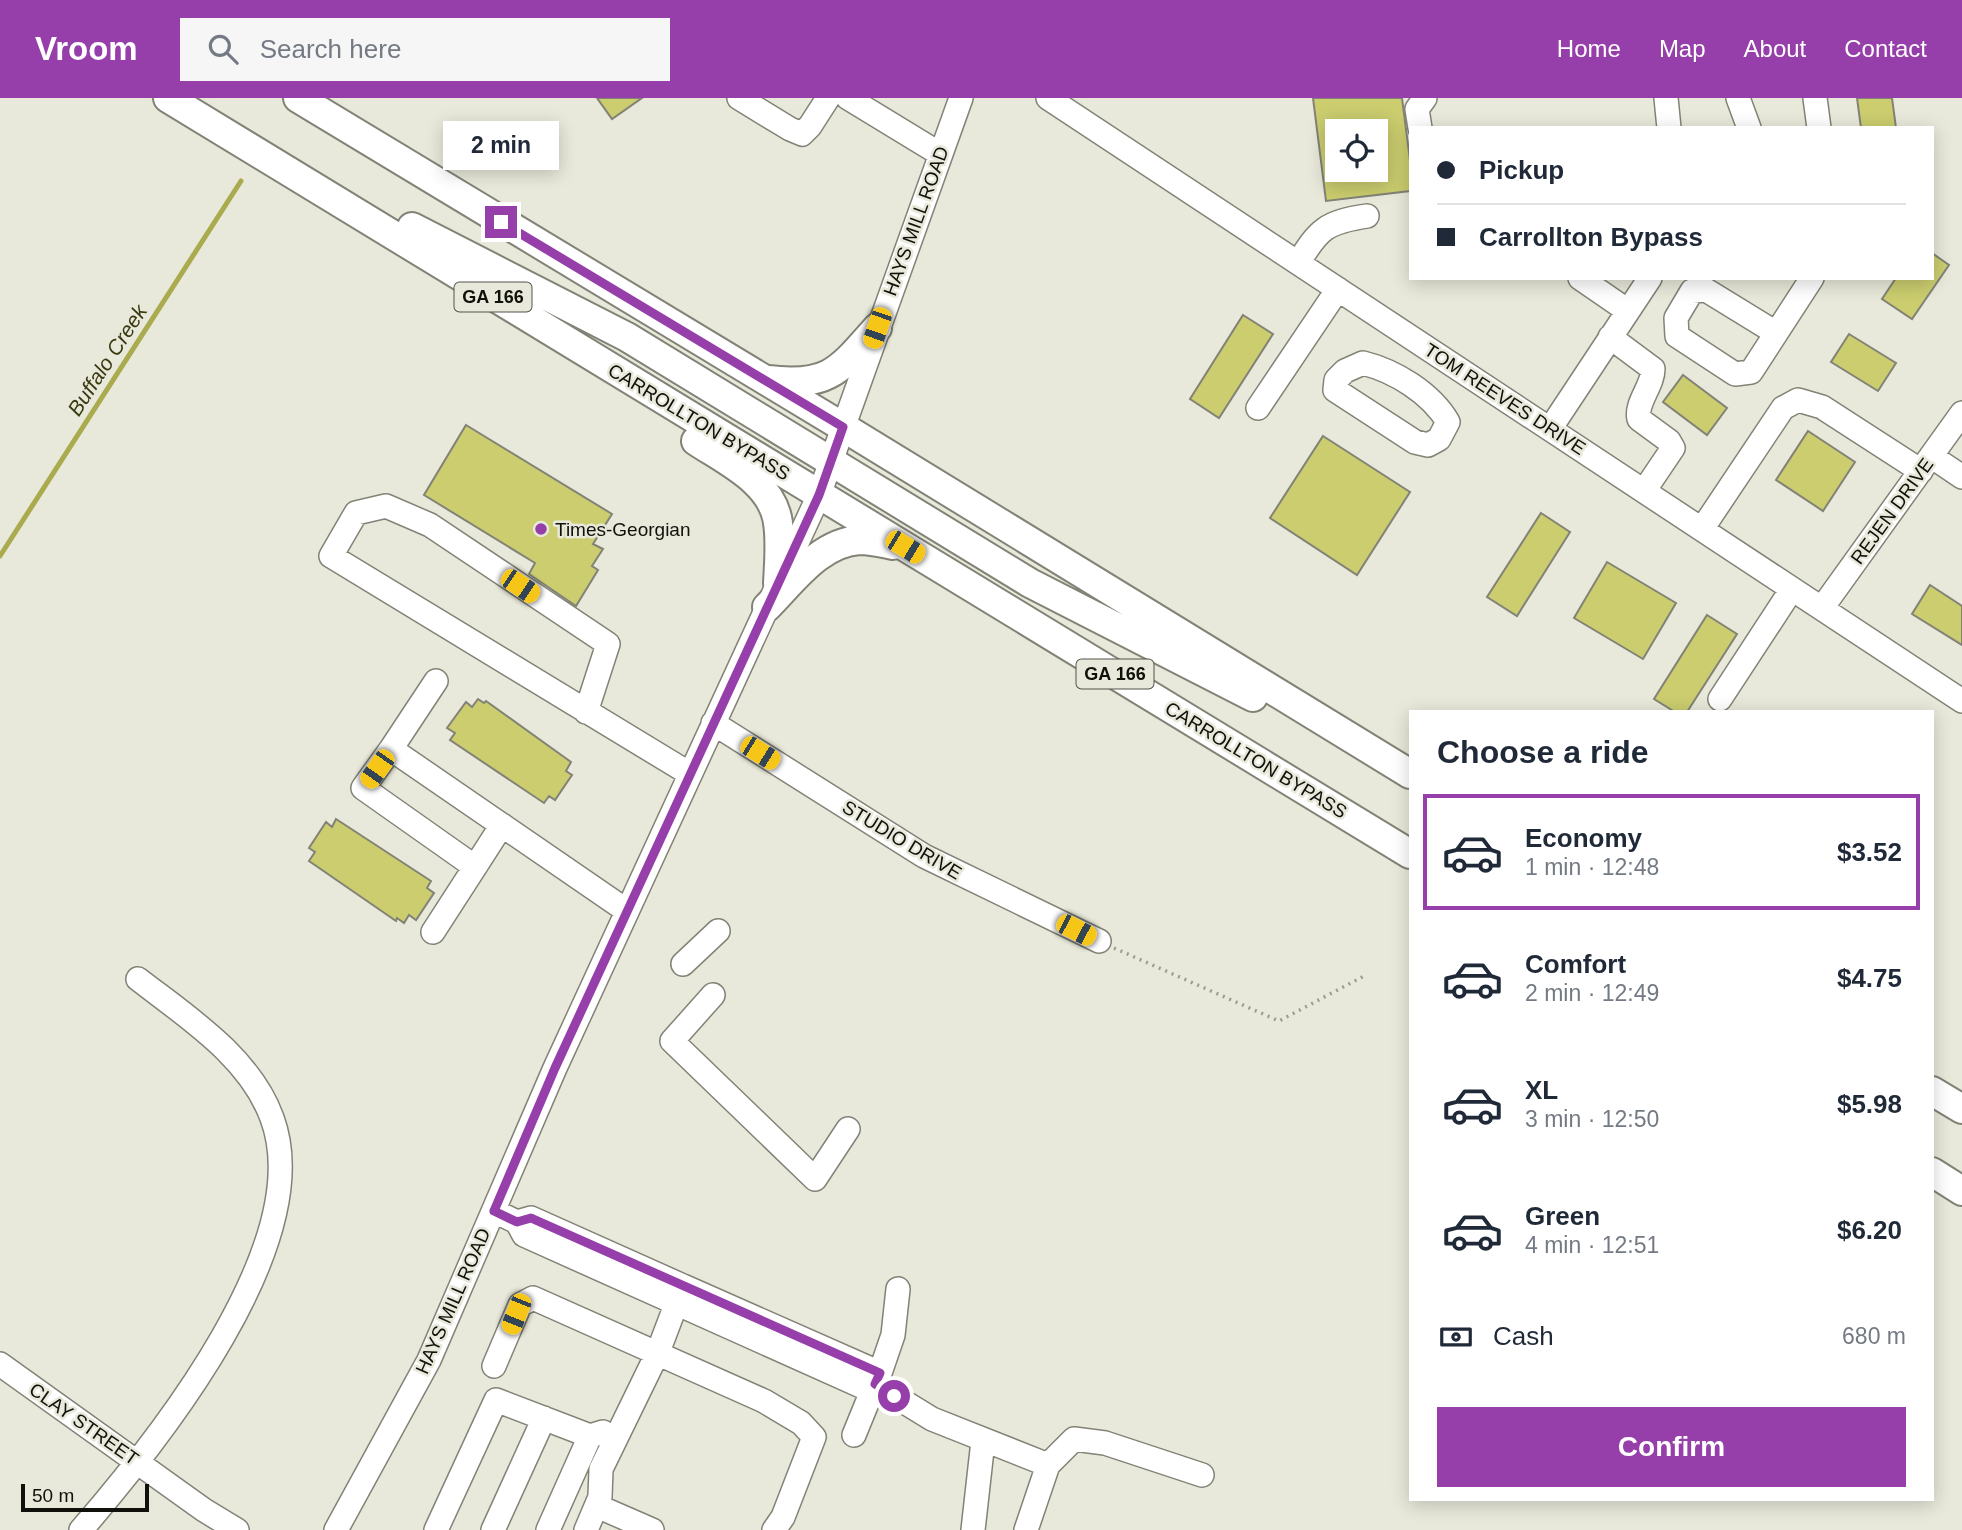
<!DOCTYPE html>
<html lang="en">
<head>
<meta charset="utf-8">
<style>
  :root { --surface:#fff; --page:#f6f6f7; --text:#1f2937; --muted:#747a83; --line:#e0e1e3; --accent:#963eaa }
  body { margin:0; font-family:Helvetica,sans-serif; background:var(--page); color:var(--text); height:100vh; display:flex; flex-direction:column; font-size:26px; white-space:nowrap }
  * { box-sizing:border-box; margin:0 }
  p { font-size:23px; color:var(--muted) }
  .icon { flex:none; width:38px; height:38px; fill:none; stroke:currentColor; stroke-width:2; stroke-linecap:round; stroke-linejoin:round }
  .map { position:relative; flex:1; overflow:hidden }
  .panel { position:absolute; left:1409px; top:612px; width:525px; height:791px; display:flex; flex-direction:column; background:var(--surface); border-radius:0px; box-shadow:0 4px 18px #0003 }
  .panel>* { flex:none }
  .hud { position:absolute; left:1409px; top:28px; width:525px; height:154px; border-radius:0px; box-shadow:0 4px 18px #0003; display:grid; align-content:center; height:154px; padding:0 28px; background:var(--surface) }
  .tools { position:absolute; left:1325px; top:21px; display:grid; gap:14px }
  .tools a { display:grid; place-items:center; width:63px; height:63px; border-radius:0px; background:var(--surface); box-shadow:0 4px 18px #0003; font-size:35px }
  .scale { position:absolute; left:21px; bottom:18px; width:128px; box-sizing:border-box; padding-left:7px; border:4px solid #11110c; border-top:0; font-size:19px; line-height:24px; white-space:nowrap; color:#11110c; -webkit-text-stroke:5px #e8e9da; paint-order:stroke }
  .end { position:absolute; width:32px; height:32px; margin:-16px; border:9px solid #963eaa; background:#fff; box-shadow:0 0 0 4px #fff }
  .from { border-radius:50% }
  .bubble { position:absolute; height:49px; border-radius:0px; background:var(--surface); box-shadow:0 4px 18px #0003; font-size:23px; font-weight:700; line-height:49px; text-align:center }
  .car { position:absolute; width:21px; height:42px; margin:-21px -10px; border-radius:9px; box-shadow:0 0 5px 2px #0007; background:linear-gradient(#f5c518 24%,#345 0 40%,#f5c518 0 76%,#345 0 86%,#f5c518 0) }
  .hud b { display:flex; align-items:center; gap:24px; height:66px; font-size:26px }
  .hud b+b { border-top:2px solid var(--line) }
  .hud i { width:18px; height:18px; background:var(--text) }
  ul { padding:0; list-style:none }
  li { display:flex; align-items:center; gap:21px; height:116px; margin:0 14px 10px; padding:0 14px; border:4px solid transparent; border-radius:0px }
  li div { flex:1 }
  li b { display:block; font-size:26px }
  li em { font-style:normal; font-weight:700 }
  li.on { border-color:var(--accent) }
  li>.icon { width:63px; height:63px; stroke-width:1.5 }
  h2 { padding:0 28px; font-size:32px; line-height:84px }
  .pay { display:flex; align-items:center; gap:18px; height:77px; padding:0 28px; font-size:26px }
  .pay p { margin-inline-start:auto }
  .action { display:flex; gap:14px; margin-top:auto; padding:14px 28px }
  .action a { flex:1; height:80px; border-radius:0px; background:var(--accent); color:#fff; font-size:28px; font-weight:700; line-height:80px; text-align:center }
  header { display:flex; align-items:center; gap:42px; box-sizing:border-box; height:98px; padding:0 35px; background:var(--accent); color:#fff }
  header strong { font-size:33px }
  nav { display:flex; gap:38px; margin-inline-start:auto; font-size:24px }
  .search { width:490px; height:63px; background:var(--page); display:flex; align-items:center; gap:18px; box-sizing:border-box; padding:0 24px; border-radius:0px; color:var(--muted); font-size:26px }
  .map>svg:first-child { display:block }
  .lines { fill:none; stroke-linecap:round; stroke-linejoin:round }
  .stream { stroke:#aaab4e; stroke-width:5 }
  .building { fill:#cbcd6f; stroke:#828376; stroke-width:2; fill-rule:evenodd }
  .minor-casing { stroke:#828376; stroke-width:26 }
  .major-casing { stroke:#828376; stroke-width:32 }
  .path { stroke:#9b9c90; stroke-width:3.5; stroke-dasharray:2 5; stroke-linecap:butt }
  .minor { stroke:#fff; stroke-width:23 }
  .major { stroke:#fff; stroke-width:28 }
  .route { stroke:#963eaa; stroke-width:9 }
  .poi-dot { fill:#963eaa; stroke:#e8e9da; stroke-width:2.5 }
  .labels { text-anchor:middle; dominant-baseline:central; stroke-width:5; stroke-linejoin:round; paint-order:stroke }
  .shield { fill:#e8e9da; stroke:#52524a; stroke-width:2 }
  .shield-label { font-size:18px; font-weight:bold; fill:#11110c }
  .street-label { font-size:19px; fill:#11110c; stroke:#e8e9da }
  .poi-label { font-size:19px; fill:#11110c; stroke:#e8e9da; text-anchor:start }
  .water-label { font-size:21px; font-style:italic; fill:#3a3a12; stroke:#e8e9da }
</style>
</head>
<body>
<header>
<strong>Vroom</strong>
<div class="search"><svg class="icon" aria-label="search" viewBox="0 0 24 24"><circle cx="10" cy="10" r="6"/><path d="M15 15l6 6"/></svg>Search here</div>
<nav><a>Home</a><a>Map</a><a>About</a><a>Contact</a></nav>
</header>
<div class="map">
<svg width="1962" height="1432" viewBox="0 0 1962 1432">
  <rect width="100%" height="100%" fill="#e8e9da"/>
  <g class="lines">
    <!-- stream -->
    <path class="stream" d="M0,458L241,83"/>
  </g>
  <!-- building -->
  <path class="building" d="M597,0H642L612,21Z
    M1313,0H1402L1410,62V93L1326,103ZM1337,33H1376V72H1337Z
    M1857,0H1892L1896,30H1861Z
    M1932,155L1949,167L1912,221L1882,201L1896,180H1932Z
    M1243,217L1273,236L1219,320L1190,301Z
    M1849,236L1896,265L1878,293L1831,264Z
    M1683,277L1727,310L1707,337L1663,304Z
    M466,327L612,416L593,446L603,451L592,468L598,472L576,508L529,476L535,465L424,397Z
    M1808,333L1855,364L1823,413L1776,382Z
    M1323,338L1410,394L1357,477L1270,420Z
    M1541,415L1570,434L1517,518L1487,499Z
    M1607,464L1676,505L1643,561L1574,520Z
    M1930,487L1962,508V547L1912,516Z
    M1707,517L1737,536L1687,614H1675L1654,601Z
    M478,601L484,605L486,603L571,664L566,673L572,677L555,702L549,698L544,705L450,642L455,635L447,630L466,604L472,609Z
    M336,721L431,783L427,790L434,795L416,822L409,817L404,825L397,820L396,823L309,763L315,754L309,750L326,724L332,729Z"/>
  <g class="lines">
    <!-- minor casing -->
    <g class="minor-casing">
      <path id="minor" d="M739,0L790,31L802,36L810,28L828,0
        M848,0L940,56
        M1048,0L1962,603
        M1666,0L1669,30
        M1738,0L1749,30
        M1815,0L1819,30
        M1420,30L1417,11L1425,0
        M1298,165C1319,131 1326,124 1367,118
        M1580,180L1628,213
        M1776,235L1706,192L1692,193L1676,220L1677,238L1735,276L1751,274L1812,180
        M1610,239L1653,271C1653,288 1635,305 1639,321L1669,343L1673,350L1644,393
        M1363,265C1395,273 1431,295 1448,324L1439,341L1428,347L1415,344L1335,292L1336,282L1345,273Z
        M1258,310L1338,191
        M1550,331L1650,180
        M1931,358L1962,379
        M1702,431L1783,310L1798,302L1822,309L1921,373
        M1822,510L1962,315
        M436,583L391,651L627,813
        M1720,601L1792,491
        M586,614L608,546L430,427L386,408L356,415L331,458L690,676
        M713,625L924,758L1099,843
        M391,651L363,690L475,769L433,834
        M475,769L502,727
        M683,866L718,833
        M713,897L672,943L815,1081L848,1031
        M494,1113L517,1124L524,1137L872,1293L854,1337
        M517,1124L531,1120L683,1188L658,1254L601,1371L600,1399L586,1432
        M683,1188L880,1275L893,1237L898,1191
        M0,1266L204,1412L237,1432
        M494,1268L520,1207L533,1200L764,1303L801,1325L814,1339L783,1419L774,1432
        M875,1286L932,1321L1048,1367
        M597,1408L652,1432
        M81,1432C158,1343 318,1144 272,1020C250,959 187,919 138,881
        M336,1432L429,1262L555,970L819,397L961,0
        M436,1432L496,1302L590,1338
        M493,1432L544,1320
        M548,1432L590,1338L603,1334
        M973,1432L983,1343
        M1026,1432L1048,1367L1074,1341L1105,1345L1202,1377"/>
    </g>
    <!-- major casing -->
    <g class="major-casing">
      <path id="major" d="M168,0L1410,756
        M298,0L843,329L1410,676
        M412,129L627,239L1030,485L1253,599
        M768,282C829,289 839,273 877,230
        M696,343C726,363 773,384 778,425C781,444 779,465 778,485
        M767,509C793,483 820,444 860,442C871,442 883,445 893,447
        M1932,993L1962,1011
        M1932,1074L1962,1093"/>
    </g>
    <!-- path -->
    <path class="path" d="M1114,850L1279,923L1364,878"/>
    <!-- minor -->
    <use href="#minor" class="minor"/>
    <!-- major -->
    <use href="#major" class="major"/>
  </g>
  <g class="lines">
    <!-- route -->
    <path class="route" d="M501,124L843,329L819,397L555,970L494,1113L517,1124L531,1120L871,1271L880,1275L875,1286L894,1298"/>
  </g>
  <!-- markers -->
  <circle class="poi-dot" cx="541" cy="431" r="7"/>
  <g class="labels">
    <!-- shield labels -->
    <g class="shield">
      <rect x="454.5" y="184.5" width="77" height="29" rx="5"/>
      <rect x="1076.5" y="561.5" width="77" height="29" rx="5"/>
    </g>
    <g class="shield-label">
      <text x="493" y="199">GA 166</text>
      <text x="1115" y="576">GA 166</text>
    </g>
    <!-- street labels -->
    <g class="street-label">
      <text transform="translate(916 123) rotate(-70)">HAYS MILL ROAD</text>
      <text transform="translate(1505 301) rotate(33)">TOM REEVES DRIVE</text>
      <text transform="translate(699 324) rotate(31)">CARROLLTON BYPASS</text>
      <text transform="translate(1892 413) rotate(-54)">REJEN DRIVE</text>
      <text transform="translate(1256 662) rotate(31)">CARROLLTON BYPASS</text>
      <text transform="translate(902 742) rotate(31)">STUDIO DRIVE</text>
      <text transform="translate(453 1203) rotate(-66)">HAYS MILL ROAD</text>
      <text transform="translate(84 1326) rotate(35)">CLAY STREET</text>
    </g>
    <!-- poi labels -->
    <g class="poi-label">
      <text x="555" y="431">Times-Georgian</text>
    </g>
    <!-- water labels -->
    <g class="water-label">
      <text transform="translate(107 262) rotate(-57)">Buffalo Creek</text>
    </g>
  </g>
</svg>
<div class="tools">
<a><svg class="icon" aria-label="locate" viewBox="0 0 24 24"><circle cx="12" cy="12" r="6"/><path d="M12 2v4M12 18v4M2 12h4M18 12h4"/></svg></a>
</div>
<div class="scale">50 m</div>
<i class="end from" style="left:894px;top:1298px"></i>
<i class="end" style="left:501px;top:124px"></i>
<div class="bubble" style="left:443px;top:23px;width:116px">2 min</div>
<i class="car" style="left:877px;top:230px;rotate:199deg"></i>
<i class="car" style="left:905px;top:449px;rotate:121deg"></i>
<i class="car" style="left:520px;top:488px;rotate:124deg"></i>
<i class="car" style="left:760px;top:655px;rotate:122deg"></i>
<i class="car" style="left:377px;top:671px;rotate:215deg"></i>
<i class="car" style="left:1076px;top:832px;rotate:117deg"></i>
<i class="car" style="left:516px;top:1216px;rotate:202deg"></i>
<div class="hud">
<b><i class="from"></i>Pickup</b>
<b><i></i>Carrollton Bypass</b>
</div>
<section class="panel">
<h2>Choose a ride</h2>
<ul>
<li class="on"><svg class="icon" aria-label="car" viewBox="0 0 24 24"><path d="M5 17H2v-5l4-1 3-4h7l3 4 3 1v5h-3M9 17h6M6 11h13"/><circle cx="7" cy="17" r="2"/><circle cx="17" cy="17" r="2"/></svg><div><b>Economy</b><p>1 min · 12:48</p></div><em>$3.52</em></li>
<li><svg class="icon" aria-label="car" viewBox="0 0 24 24"><path d="M5 17H2v-5l4-1 3-4h7l3 4 3 1v5h-3M9 17h6M6 11h13"/><circle cx="7" cy="17" r="2"/><circle cx="17" cy="17" r="2"/></svg><div><b>Comfort</b><p>2 min · 12:49</p></div><em>$4.75</em></li>
<li><svg class="icon" aria-label="car" viewBox="0 0 24 24"><path d="M5 17H2v-5l4-1 3-4h7l3 4 3 1v5h-3M9 17h6M6 11h13"/><circle cx="7" cy="17" r="2"/><circle cx="17" cy="17" r="2"/></svg><div><b>XL</b><p>3 min · 12:50</p></div><em>$5.98</em></li>
<li><svg class="icon" aria-label="car" viewBox="0 0 24 24"><path d="M5 17H2v-5l4-1 3-4h7l3 4 3 1v5h-3M9 17h6M6 11h13"/><circle cx="7" cy="17" r="2"/><circle cx="17" cy="17" r="2"/></svg><div><b>Green</b><p>4 min · 12:51</p></div><em>$6.20</em></li>
</ul>
<div class="pay"><svg class="icon" aria-label="cash" viewBox="0 0 24 24"><path d="M3 7h18v10H3z"/><circle cx="12" cy="12" r="2"/></svg>Cash<p>680 m</p></div>
<div class="action"><a>Confirm</a></div>
</section>
</div>
</body>
</html>
